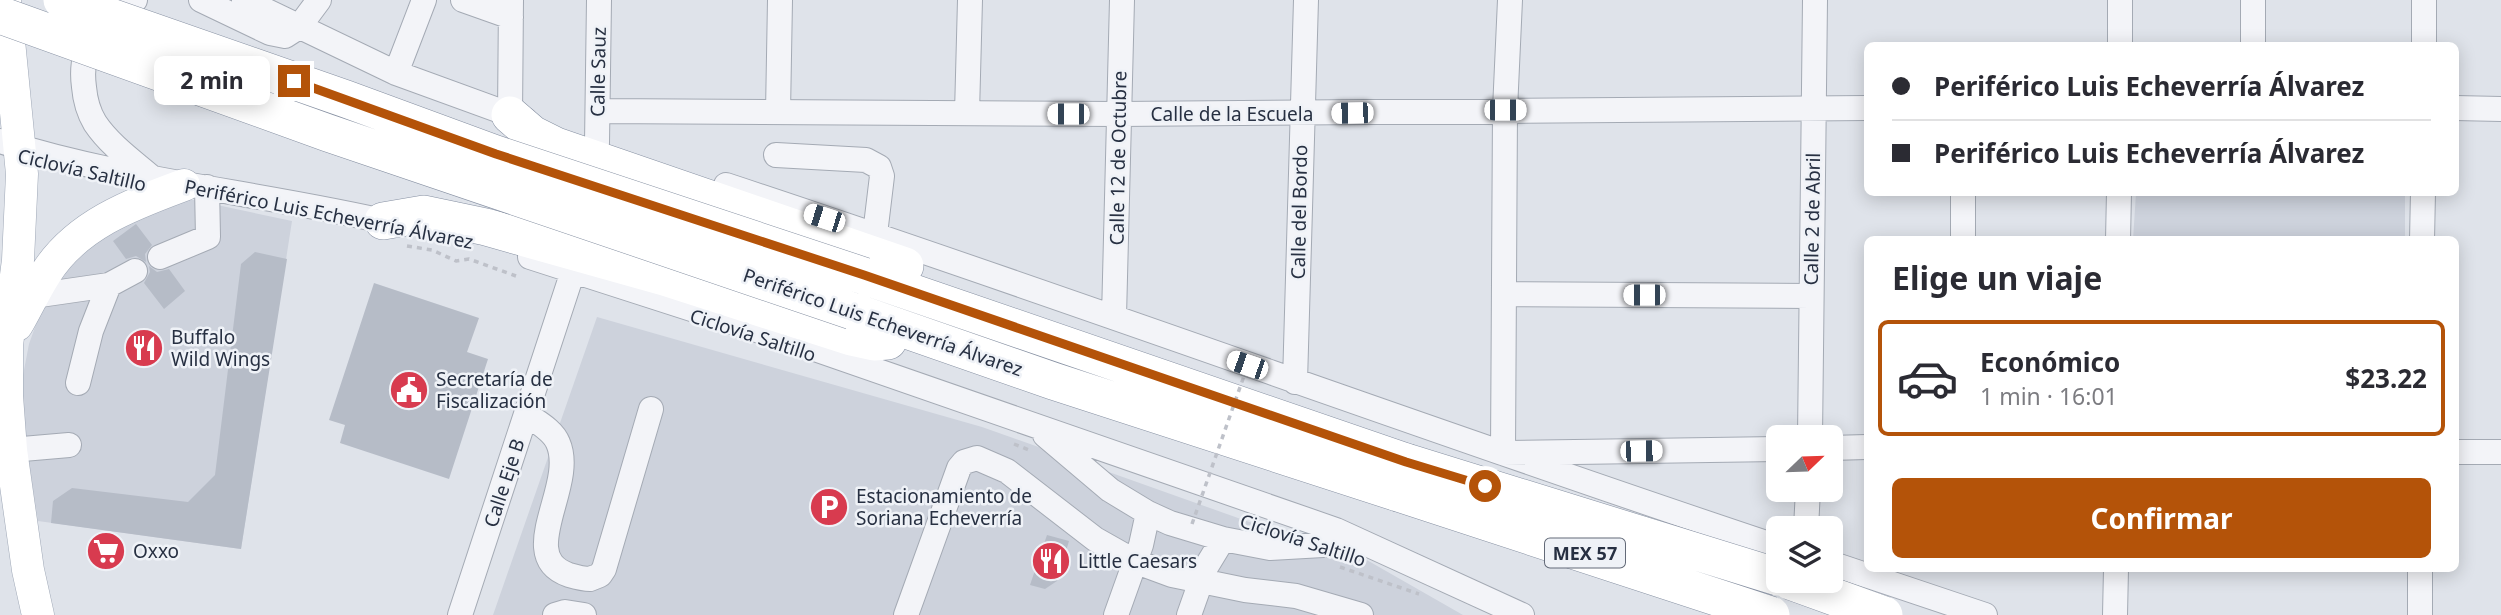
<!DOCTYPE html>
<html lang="es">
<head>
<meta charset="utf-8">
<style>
  :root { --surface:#fff; --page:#f2f2f3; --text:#2b2b33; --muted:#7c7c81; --line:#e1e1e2; --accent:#b45309 }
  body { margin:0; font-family:"Noto Sans",sans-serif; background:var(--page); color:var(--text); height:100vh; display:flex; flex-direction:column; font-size:26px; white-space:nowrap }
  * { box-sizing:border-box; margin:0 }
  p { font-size:23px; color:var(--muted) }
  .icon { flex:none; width:38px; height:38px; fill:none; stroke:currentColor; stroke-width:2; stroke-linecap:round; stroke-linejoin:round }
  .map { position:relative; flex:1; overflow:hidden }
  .drawer { position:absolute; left:1864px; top:236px; width:595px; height:336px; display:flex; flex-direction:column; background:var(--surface); border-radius:10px; box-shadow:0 4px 18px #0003 }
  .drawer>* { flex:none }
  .hud { position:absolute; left:1864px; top:42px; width:595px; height:154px; border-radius:10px; box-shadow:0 4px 18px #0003; display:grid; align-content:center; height:154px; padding:0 28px; background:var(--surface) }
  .needle { width:46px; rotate:67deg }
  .controls { position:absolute; left:1766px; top:425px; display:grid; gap:14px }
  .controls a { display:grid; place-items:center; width:77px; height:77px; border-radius:10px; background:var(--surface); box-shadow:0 4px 18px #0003; font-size:35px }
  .end { position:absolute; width:32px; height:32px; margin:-16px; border:9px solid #b45309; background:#fff; box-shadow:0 0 0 4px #fff }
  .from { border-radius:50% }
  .bubble { position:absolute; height:49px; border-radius:10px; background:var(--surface); box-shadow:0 4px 18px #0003; font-size:23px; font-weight:700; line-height:49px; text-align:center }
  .car { position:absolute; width:21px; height:42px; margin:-21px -10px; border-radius:9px; box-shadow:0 0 5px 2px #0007; background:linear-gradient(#fff 24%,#345 0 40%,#fff 0 76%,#345 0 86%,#fff 0) }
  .hud b { display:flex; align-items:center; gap:24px; height:66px; font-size:26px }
  .hud b+b { border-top:2px solid var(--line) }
  .hud i { width:18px; height:18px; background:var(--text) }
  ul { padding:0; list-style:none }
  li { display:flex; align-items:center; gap:21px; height:116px; margin:0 14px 10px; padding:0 14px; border:4px solid var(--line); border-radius:10px }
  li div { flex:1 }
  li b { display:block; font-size:26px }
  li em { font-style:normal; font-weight:700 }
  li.on { border-color:var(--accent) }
  li>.icon { width:63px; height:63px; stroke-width:1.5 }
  h2 { padding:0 28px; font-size:32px; line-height:84px }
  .button { display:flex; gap:14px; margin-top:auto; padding:14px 28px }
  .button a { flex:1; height:80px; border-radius:10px; background:var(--accent); color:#fff; font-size:28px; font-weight:700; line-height:80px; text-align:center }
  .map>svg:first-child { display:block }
  .built { fill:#cdd2dc }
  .building { fill:#b6bcc7 }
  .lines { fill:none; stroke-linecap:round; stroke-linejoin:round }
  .minor-casing { stroke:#a4aab4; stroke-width:26 }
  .major-casing { stroke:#9ea7b6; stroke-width:33 }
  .highway-casing { stroke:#8690a2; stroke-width:38 }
  .path { stroke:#bec1c9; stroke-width:3.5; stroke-dasharray:5 5; stroke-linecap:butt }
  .minor { stroke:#f3f4f8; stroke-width:24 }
  .major { stroke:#fff; stroke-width:32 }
  .highway { stroke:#fff; stroke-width:37 }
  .highway-bridge-casing { stroke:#8690a2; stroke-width:38; stroke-linecap:butt }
  .path-bridge { stroke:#bec1c9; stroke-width:3.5; stroke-dasharray:5 5; stroke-linecap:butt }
  .highway-bridge { stroke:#fff; stroke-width:37 }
  .route { stroke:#b45309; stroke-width:9 }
  .labels { text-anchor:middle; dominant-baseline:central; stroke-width:5; stroke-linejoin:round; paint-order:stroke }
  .shield { fill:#eff2f7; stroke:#636a78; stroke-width:2 }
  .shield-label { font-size:18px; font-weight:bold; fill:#273042 }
  .street-label { font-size:19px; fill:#273042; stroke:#eff2f7 }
  .poi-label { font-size:19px; fill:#273042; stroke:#eff2f7; text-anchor:start }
</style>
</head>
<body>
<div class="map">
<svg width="2501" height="615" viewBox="0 0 2501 615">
  <rect width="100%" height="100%" fill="#dfe3ea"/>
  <!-- built -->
  <path class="built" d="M2136,193H2405V240H2133Z
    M184,198L292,221L241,549L38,521L19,396L29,344L52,279L104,225Z
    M597,317L982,427L1269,529L1358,555L1463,615H493Z"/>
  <!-- building -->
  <path class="building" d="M136,224L152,245L145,254L146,262L136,256L126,259L113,241Z
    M255,252L287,259L241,549L51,523L53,501L72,488L188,502L215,475L241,264Z
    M149,266L157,272L169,269L185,291L164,309L144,283L150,272Z
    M374,283L479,318L467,352L488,359L449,479L340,443L345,425L329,420Z
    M1047,535L1069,541L1057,581L1045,589L1030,585Z"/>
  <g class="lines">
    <!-- minor casing -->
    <g class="minor-casing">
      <path id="minor" d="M135,0C101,23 78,43 84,87C85,99 89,113 95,123C109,144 131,160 150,176
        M201,0L270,33L285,36L299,27L319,0
        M244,0L396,73L525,120
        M463,0L511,17
        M1510,0L1505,110L1503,453L1778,449
        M2120,0V46
        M2424,0V46
        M2253,46V0
        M396,73L424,0
        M2455,108L2501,109
        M598,111L1119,114L1867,108
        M778,112L780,0
        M967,113L970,0
        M510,115L511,0
        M0,141C129,182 265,193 396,224
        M597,143L599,0
        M776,155L866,160L879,167L882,176L875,234
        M726,185C1078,301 1426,430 1778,547
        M1963,192V240
        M2118,240L2119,192
        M2422,240L2423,192
        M160,257L208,237L207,187
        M530,257L806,346L1336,530L1522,615
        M1504,294L1811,296
        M33,296L109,285L135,271
        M1114,317L1122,0
        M1295,382L1306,0
        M78,383L91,331L109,285
        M526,414C537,422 553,430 558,443C577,486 514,556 569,575C576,577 583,579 590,579L600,575L604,569L651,409
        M1045,435L1110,490L1148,513L1170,523L1223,539L1270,548L1358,543
        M1810,438L1815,0
        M1830,448L1867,447
        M11,450L69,445
        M2455,452H2501
        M1806,528L1808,490
        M1830,563L1985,615
        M460,615L573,271
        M555,615L565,612L584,615
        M906,615L959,468L964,462L977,458L1007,471L1095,539L1134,561L1172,575L1245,590L1296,596L1361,615
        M1116,615L1141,545L1148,513
        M1189,615L1206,567L1223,539
        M2115,615L2116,569
        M2420,615V569"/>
    </g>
    <!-- major casing -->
    <g class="major-casing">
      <path id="major" d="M5,0L22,174L18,260L7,345V396L11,450L28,570L38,615
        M17,325C27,308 35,290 46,273C77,224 133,204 184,185"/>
    </g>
    <!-- highway casing -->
    <g class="highway-casing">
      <path id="highway" d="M510,115L532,134L556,146L905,266
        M383,221L424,214L486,227L664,277L851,337L874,342L888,341
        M864,276L1406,462
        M852,311L1053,381L1398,493"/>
    </g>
    <!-- path -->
    <path class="path" d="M407,246L432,250L456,261L469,259L516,276
      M1014,444L1029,450
      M1340,567L1419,594"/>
    <!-- minor -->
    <use href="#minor" class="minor"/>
    <!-- major -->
    <use href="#major" class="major"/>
    <!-- highway -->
    <use href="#highway" class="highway"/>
    <!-- highway-bridge casing -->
    <g class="highway-bridge-casing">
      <path id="highway-bridge" d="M62,0L346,99L496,154L864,276
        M0,15L328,133L852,311
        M1406,462L1778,577
        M1398,493L1771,615
        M1790,581L1884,615"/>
    </g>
    <!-- path-bridge -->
    <path class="path-bridge" d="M1192,524L1251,356"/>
    <!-- highway-bridge -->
    <use href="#highway-bridge" class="highway-bridge"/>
  </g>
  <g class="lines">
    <!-- route -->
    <path class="route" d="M294,81L496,154L864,275L1406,462L1485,486"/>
  </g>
  <!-- icons -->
  <defs>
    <g id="restaurant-disc" transform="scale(2.0125)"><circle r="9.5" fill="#d83b4f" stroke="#eff2f7"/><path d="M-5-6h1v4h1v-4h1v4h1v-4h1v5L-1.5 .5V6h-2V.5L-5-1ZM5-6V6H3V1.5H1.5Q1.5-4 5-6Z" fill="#fff"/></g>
    <g id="civic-disc" transform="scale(2.0125)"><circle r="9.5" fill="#d83b4f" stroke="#eff2f7"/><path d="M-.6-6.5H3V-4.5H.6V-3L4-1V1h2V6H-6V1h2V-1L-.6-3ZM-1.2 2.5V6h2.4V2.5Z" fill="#fff"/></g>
    <g id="parking-disc" transform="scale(2.0125)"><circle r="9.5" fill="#d83b4f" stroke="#eff2f7"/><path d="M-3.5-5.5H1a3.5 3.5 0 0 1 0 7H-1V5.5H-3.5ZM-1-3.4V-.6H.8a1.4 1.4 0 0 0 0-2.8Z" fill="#fff"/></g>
    <g id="supermarket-disc" transform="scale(2.0125)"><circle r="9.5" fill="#d83b4f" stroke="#eff2f7"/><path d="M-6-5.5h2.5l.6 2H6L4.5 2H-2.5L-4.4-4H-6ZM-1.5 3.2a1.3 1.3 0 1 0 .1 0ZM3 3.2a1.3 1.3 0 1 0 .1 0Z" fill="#fff"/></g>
  </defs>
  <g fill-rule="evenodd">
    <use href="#restaurant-disc" x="144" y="348"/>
    <use href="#civic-disc" x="409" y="390"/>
    <use href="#parking-disc" x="829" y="507"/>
    <use href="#supermarket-disc" x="106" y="551"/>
    <use href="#restaurant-disc" x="1051" y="561"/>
  </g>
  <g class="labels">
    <!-- shield labels -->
    <rect class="shield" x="1545" y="538.5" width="80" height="29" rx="5"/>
    <g class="shield-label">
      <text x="1585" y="553">MEX 57</text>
    </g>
    <!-- street labels -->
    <g class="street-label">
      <text transform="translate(598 72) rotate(-89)">Calle Sauz</text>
      <text x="1232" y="114">Calle de la Escuela</text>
      <text transform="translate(1118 158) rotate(-89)">Calle 12 de Octubre</text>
      <text transform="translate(82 170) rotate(13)">Ciclovía Saltillo</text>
      <text transform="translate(1299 212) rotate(-89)">Calle del Bordo</text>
      <text transform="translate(329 214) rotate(11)">Periférico Luis Echeverría Álvarez</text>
      <text transform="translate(1812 219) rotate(-89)">Calle 2 de Abril</text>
      <text transform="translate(883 322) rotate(19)">Periférico Luis Echeverría Álvarez</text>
      <text transform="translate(753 335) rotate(18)">Ciclovía Saltillo</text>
      <text transform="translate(504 483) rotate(-72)">Calle Eje B</text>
      <text transform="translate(1303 540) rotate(18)">Ciclovía Saltillo</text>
    </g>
    <!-- poi labels -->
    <g class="poi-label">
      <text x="171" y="337">Buffalo<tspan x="171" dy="22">Wild Wings</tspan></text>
      <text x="436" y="379">Secretaría de<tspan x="436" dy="22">Fiscalización</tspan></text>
      <text x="856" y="496">Estacionamiento de<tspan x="856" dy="22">Soriana Echeverría</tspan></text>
      <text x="133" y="551">Oxxo</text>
      <text x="1078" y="561">Little Caesars</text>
    </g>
  </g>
</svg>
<div class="controls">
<a><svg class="needle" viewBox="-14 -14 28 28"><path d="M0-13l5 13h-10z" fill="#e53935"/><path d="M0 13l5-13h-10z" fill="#7c7c81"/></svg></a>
<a><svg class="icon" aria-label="layers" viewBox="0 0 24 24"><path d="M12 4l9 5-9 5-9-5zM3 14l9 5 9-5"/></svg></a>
</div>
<i class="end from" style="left:1485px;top:486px"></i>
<i class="end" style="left:294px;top:81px"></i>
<div class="bubble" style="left:154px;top:56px;width:116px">2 min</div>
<i class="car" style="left:1505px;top:110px;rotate:90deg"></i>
<i class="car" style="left:1352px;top:113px;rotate:269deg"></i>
<i class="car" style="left:1068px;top:114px;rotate:270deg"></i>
<i class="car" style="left:824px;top:218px;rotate:288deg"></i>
<i class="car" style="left:1644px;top:295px;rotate:270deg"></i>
<i class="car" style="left:1247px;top:365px;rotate:289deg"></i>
<i class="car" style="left:1641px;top:451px;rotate:89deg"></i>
<div class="hud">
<b><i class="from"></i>Periférico Luis Echeverría Álvarez</b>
<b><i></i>Periférico Luis Echeverría Álvarez</b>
</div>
<section class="drawer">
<h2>Elige un viaje</h2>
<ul>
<li class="on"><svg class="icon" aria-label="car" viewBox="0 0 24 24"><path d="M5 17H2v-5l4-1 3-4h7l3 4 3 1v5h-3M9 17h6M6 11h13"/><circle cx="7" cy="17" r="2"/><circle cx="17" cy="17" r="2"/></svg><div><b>Económico</b><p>1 min · 16:01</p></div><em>$23.22</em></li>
</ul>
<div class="button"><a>Confirmar</a></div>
</section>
</div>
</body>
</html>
